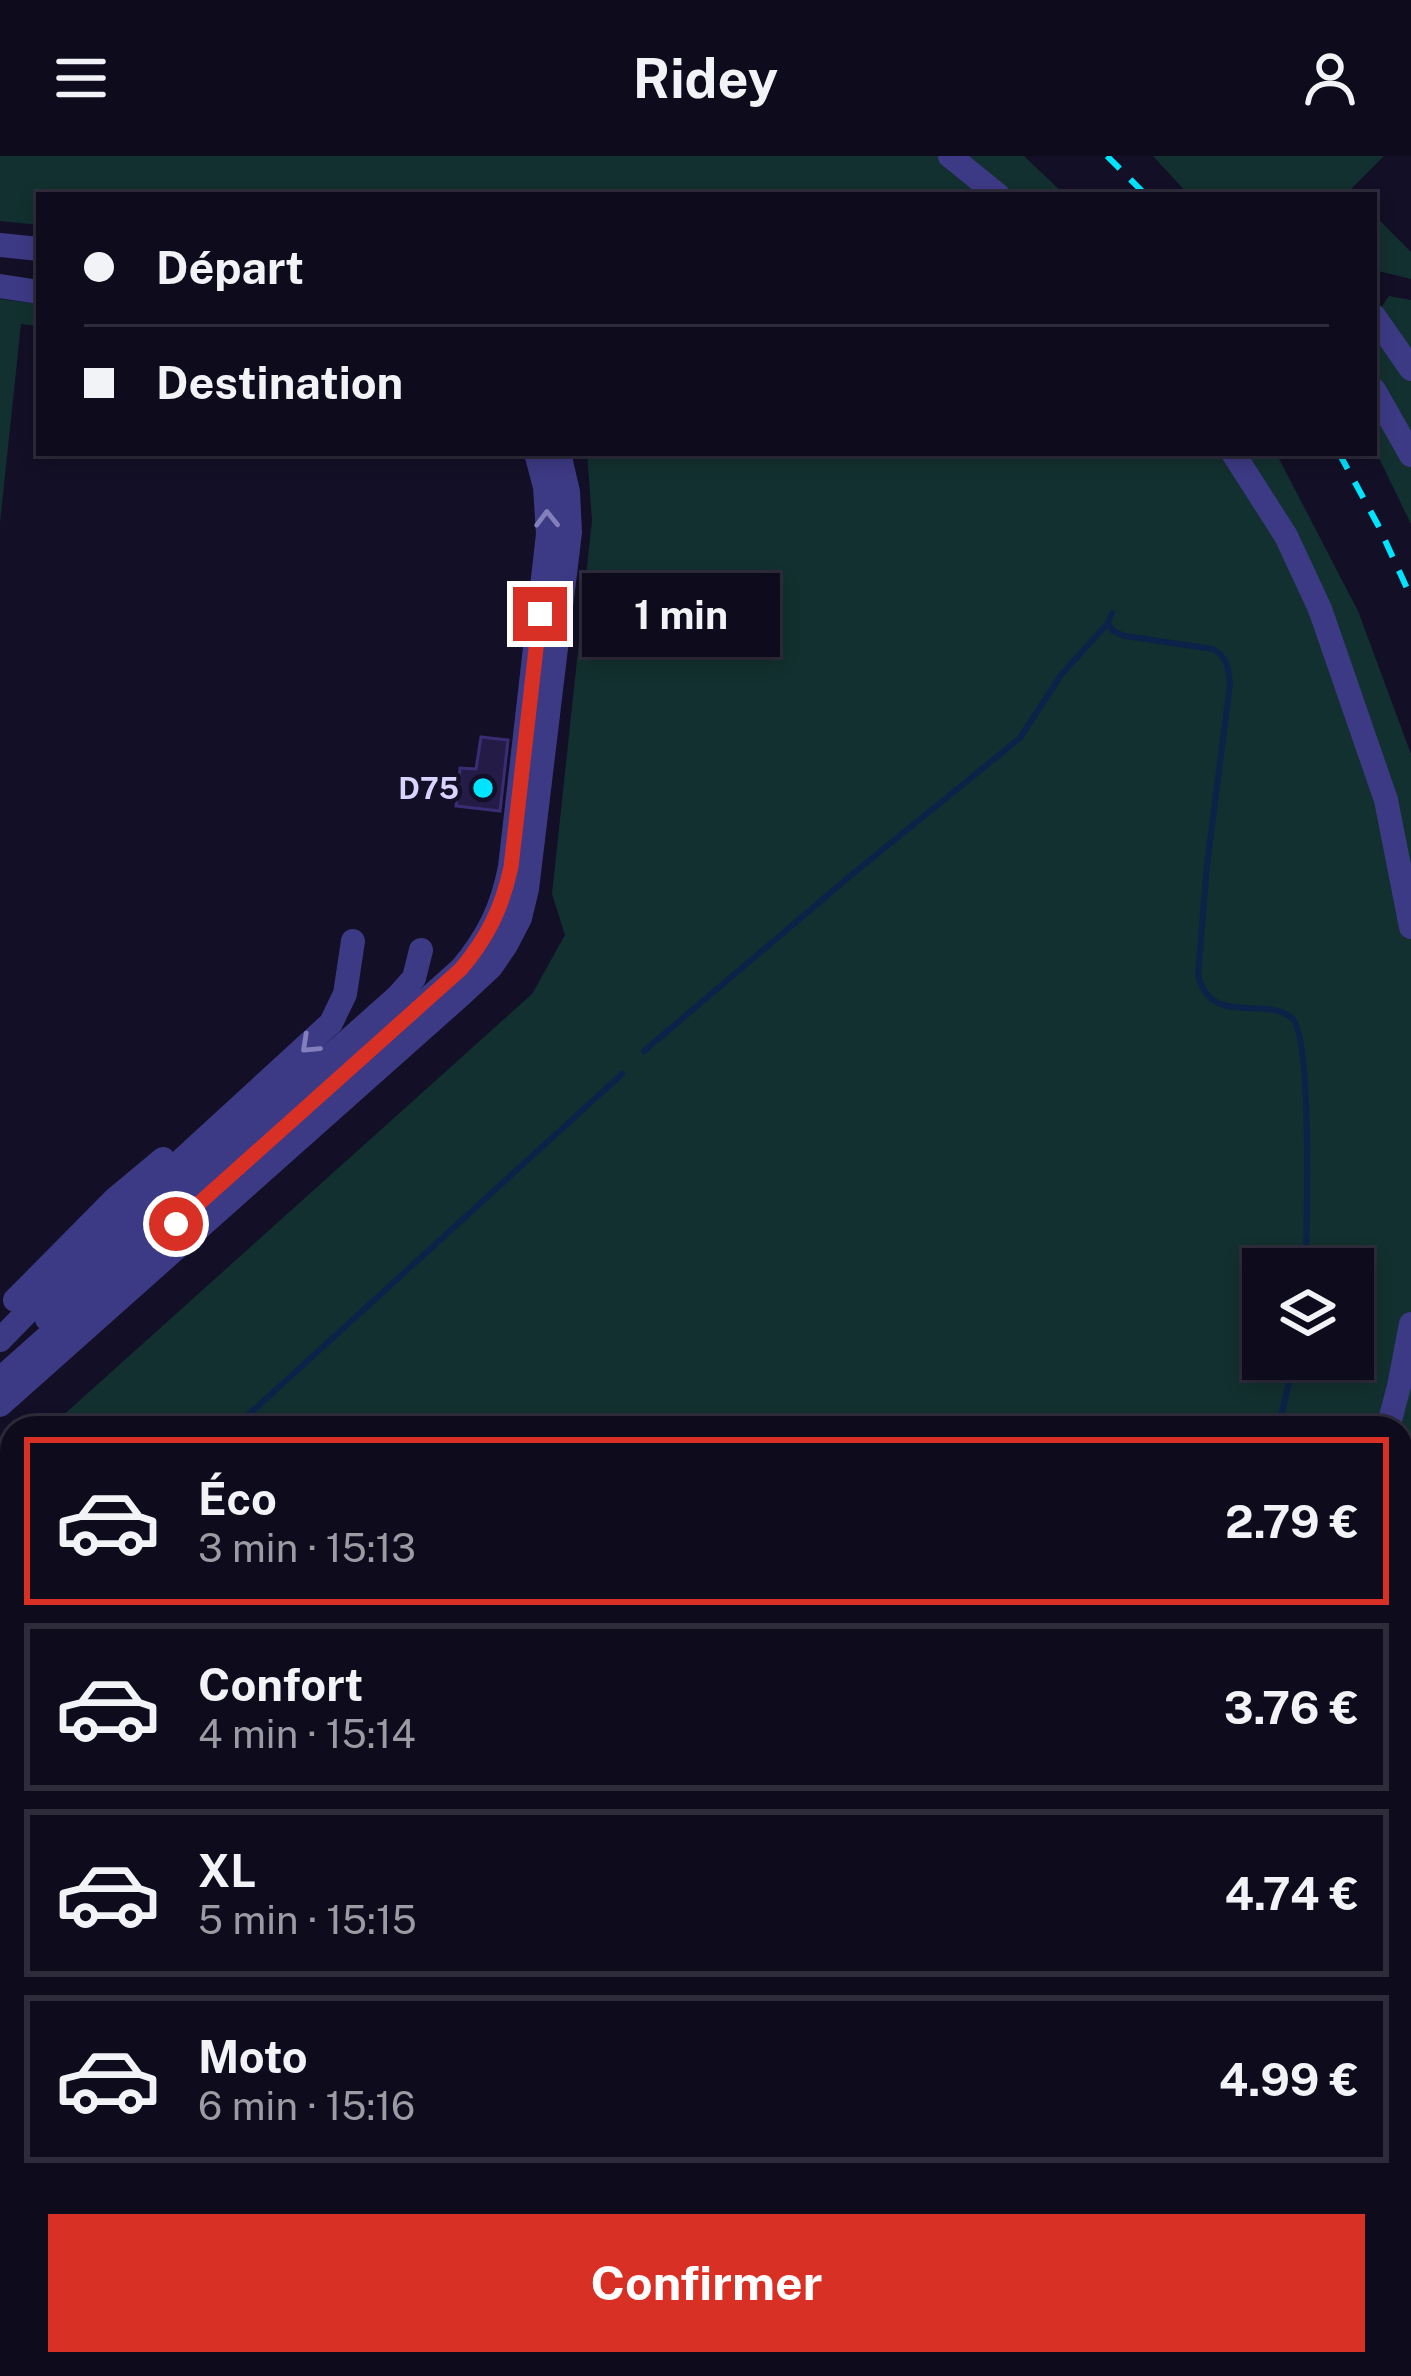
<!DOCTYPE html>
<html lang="fr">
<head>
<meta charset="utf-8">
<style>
  :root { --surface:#0e0b1c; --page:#171425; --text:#f1f3f6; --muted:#9b9ba3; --line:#2e2b3b; --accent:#d93025 }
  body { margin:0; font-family:"Public Sans",sans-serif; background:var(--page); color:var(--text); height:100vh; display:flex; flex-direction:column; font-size:45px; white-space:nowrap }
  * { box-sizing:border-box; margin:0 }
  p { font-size:39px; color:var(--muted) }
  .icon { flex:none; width:66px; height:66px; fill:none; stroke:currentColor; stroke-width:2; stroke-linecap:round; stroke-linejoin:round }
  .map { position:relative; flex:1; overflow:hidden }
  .drawer { position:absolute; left:0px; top:1260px; width:1413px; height:960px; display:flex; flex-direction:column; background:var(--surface); border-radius:36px 36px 0 0; box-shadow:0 6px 18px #0003,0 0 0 3px var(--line) }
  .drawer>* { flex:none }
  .guide { position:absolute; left:36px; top:36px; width:1341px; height:264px; border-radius:0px; box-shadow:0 6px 18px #0003,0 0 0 3px var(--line); display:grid; align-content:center; height:264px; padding:0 48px; background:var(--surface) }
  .fabs { position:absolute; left:1242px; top:1092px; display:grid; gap:24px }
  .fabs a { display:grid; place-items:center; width:132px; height:132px; border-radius:0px; background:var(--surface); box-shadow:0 6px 18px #0003,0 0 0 3px var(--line); font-size:60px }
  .end { position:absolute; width:54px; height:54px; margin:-27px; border:15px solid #d93025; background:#fff; box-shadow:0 0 0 6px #fff }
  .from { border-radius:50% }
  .bubble { position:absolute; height:84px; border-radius:0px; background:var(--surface); box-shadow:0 6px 18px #0003,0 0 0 3px var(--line); font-size:39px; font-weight:700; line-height:84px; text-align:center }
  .guide b { display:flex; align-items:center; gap:42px; height:114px; font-size:45px }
  .guide b+b { border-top:3px solid var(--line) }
  .guide i { width:30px; height:30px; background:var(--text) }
  ul { padding:21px 0 0; list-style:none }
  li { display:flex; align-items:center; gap:36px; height:168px; margin:0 24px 18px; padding:0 24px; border:6px solid var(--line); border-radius:0px }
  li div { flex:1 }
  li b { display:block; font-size:45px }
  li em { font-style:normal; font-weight:700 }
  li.current { border-color:var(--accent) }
  li>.icon { width:108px; height:108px; stroke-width:1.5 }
  .button { display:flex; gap:24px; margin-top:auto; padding:24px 48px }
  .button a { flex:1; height:138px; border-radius:0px; background:var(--accent); color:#fff; font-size:48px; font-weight:700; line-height:138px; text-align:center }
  header { display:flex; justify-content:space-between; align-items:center; height:156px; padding:0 48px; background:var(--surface); font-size:54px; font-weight:700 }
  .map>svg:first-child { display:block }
  .green { fill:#12302f; fill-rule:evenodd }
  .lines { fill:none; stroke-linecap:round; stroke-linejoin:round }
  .stream { stroke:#0c2248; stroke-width:6 }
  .building { fill:#241b47; stroke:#3b2d73; stroke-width:3 }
  .path { stroke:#2fb8b0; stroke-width:3; stroke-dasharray:6 9; stroke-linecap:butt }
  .minor { stroke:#3d3a85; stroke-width:24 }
  .rail { stroke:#00e5ff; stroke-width:6; stroke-dasharray:18 15; stroke-linecap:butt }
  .oneway { stroke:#837fbc }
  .route { stroke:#d93025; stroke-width:15 }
  .poi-dot { fill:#00e5ff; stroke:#130f26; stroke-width:4.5 }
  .labels { text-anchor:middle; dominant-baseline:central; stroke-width:9; stroke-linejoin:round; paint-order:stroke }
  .poi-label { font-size:30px; font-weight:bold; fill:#d9d4ff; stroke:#130f26; text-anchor:end }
</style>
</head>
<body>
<header><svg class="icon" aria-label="menu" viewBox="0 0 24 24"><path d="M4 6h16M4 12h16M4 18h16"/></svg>Ridey<svg class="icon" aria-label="person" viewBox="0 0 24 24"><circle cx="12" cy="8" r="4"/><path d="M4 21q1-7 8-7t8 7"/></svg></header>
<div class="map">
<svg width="1411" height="2220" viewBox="0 0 1411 2220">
  <rect width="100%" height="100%" fill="#130f26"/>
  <!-- green -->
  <path class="green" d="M0,0H1024L1065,39H39V69L0,65Z
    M1153,0H1384L1350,34L1354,39H1189Z
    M1374,59L1411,96V123L1374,114Z
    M1389,140L1411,144V368L1374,292V162Z
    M0,143L39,148V170L21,168L0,367Z
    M587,297H1276L1358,455L1411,598V1328L1401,1360V1272H49L532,838L565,779L552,738L592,364ZM1263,1113H1353V1203H1263Z
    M12,1388V1966L0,1974V1405Z
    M1411,1682V1807L1401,1815V1693Z
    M187,2208H581L566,2220H174Z"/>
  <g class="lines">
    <!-- stream -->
    <path class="stream" d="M1108,467L1113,475L1125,480L1213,493C1228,502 1228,511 1230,528L1207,709L1198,819C1211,872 1265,839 1292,862C1313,880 1306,1076 1306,1113
      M644,895L849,721L1020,582L1061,519L1108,467L1112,457
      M234,1272L622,918
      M1278,1272L1295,1203
      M0,1930L12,1925"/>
  </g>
  <!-- building -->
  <path class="building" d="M481,581L508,584L500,655L456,650L460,612L476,613Z"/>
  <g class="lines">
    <!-- path -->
    <path class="path" d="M769,2220L783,2208"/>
    <!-- minor -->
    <path class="minor" d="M950,0L998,39
      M0,89L39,93
      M0,130L39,136
      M1374,160L1411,213
      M1374,234L1411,299
      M1233,297L1286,380L1320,453L1386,644L1411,771
      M15,1144L115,1043L163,1003
      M47,1163L162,1050L398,840L414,822L421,794
      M0,1184L126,1055L331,867L345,838L353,785
      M0,1223L461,813C488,781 502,752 510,711L548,378L545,331L536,297
      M0,1249L462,838L491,811L506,789L520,762L527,733L570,376L568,336L559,297
      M1388,1272L1399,1230L1411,1168
      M1401,1834L1411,1827
      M0,1995L12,1986
      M1401,2064L1411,2053
      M168,2220L183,2208
      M576,2220L598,2208
      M940,2220L955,2208
      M1223,2220L1230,2208"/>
    <!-- rail -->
    <path class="rail" d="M1107,0L1146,39
      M1339,297L1378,369L1411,441
      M1401,1516L1411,1493
      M1401,1551L1411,1531
      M1401,2023L1411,2015
      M856,2220L870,2208
      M880,2220L893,2208
      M1147,2220L1162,2208"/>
  </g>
  <!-- one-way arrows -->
  <defs><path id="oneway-chevron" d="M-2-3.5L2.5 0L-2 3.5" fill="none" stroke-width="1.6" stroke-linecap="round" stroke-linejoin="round" transform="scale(3)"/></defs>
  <g class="oneway">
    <use href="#oneway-chevron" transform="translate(547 363) rotate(-91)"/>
    <use href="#oneway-chevron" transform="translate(309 889) rotate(137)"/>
  </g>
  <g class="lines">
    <!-- route -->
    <path class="route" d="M176,1068L461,813C488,781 502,752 511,711L540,458"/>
  </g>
  <!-- markers -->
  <circle class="poi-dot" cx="483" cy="632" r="12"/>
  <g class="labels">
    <!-- poi labels -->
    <g class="poi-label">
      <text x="459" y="632">D75</text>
    </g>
  </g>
</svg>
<div class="fabs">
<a><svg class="icon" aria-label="layers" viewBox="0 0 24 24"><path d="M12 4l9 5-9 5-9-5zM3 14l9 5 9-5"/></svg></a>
</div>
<i class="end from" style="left:176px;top:1068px"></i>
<i class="end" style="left:540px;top:458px"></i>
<div class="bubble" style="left:582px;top:417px;width:198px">1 min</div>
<div class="guide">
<b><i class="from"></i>Départ</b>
<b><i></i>Destination</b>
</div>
<section class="drawer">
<ul>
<li class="current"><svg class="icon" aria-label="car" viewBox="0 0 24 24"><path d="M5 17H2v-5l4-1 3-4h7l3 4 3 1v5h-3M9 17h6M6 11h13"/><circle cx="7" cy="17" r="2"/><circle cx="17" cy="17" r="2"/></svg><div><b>Éco</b><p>3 min · 15:13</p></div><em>2.79 €</em></li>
<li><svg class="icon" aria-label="car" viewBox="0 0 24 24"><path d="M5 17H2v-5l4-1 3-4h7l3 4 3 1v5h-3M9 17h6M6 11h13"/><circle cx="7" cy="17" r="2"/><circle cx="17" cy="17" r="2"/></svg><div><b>Confort</b><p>4 min · 15:14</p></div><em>3.76 €</em></li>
<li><svg class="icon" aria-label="car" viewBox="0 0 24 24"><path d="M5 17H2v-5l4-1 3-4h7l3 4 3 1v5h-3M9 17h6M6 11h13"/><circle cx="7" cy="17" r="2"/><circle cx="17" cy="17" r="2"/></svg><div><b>XL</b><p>5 min · 15:15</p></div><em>4.74 €</em></li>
<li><svg class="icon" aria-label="car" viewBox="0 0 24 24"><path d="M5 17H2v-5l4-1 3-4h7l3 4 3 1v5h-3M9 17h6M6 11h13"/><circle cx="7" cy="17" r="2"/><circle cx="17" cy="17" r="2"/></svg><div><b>Moto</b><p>6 min · 15:16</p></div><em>4.99 €</em></li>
</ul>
<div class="button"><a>Confirmer</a></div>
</section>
</div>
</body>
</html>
